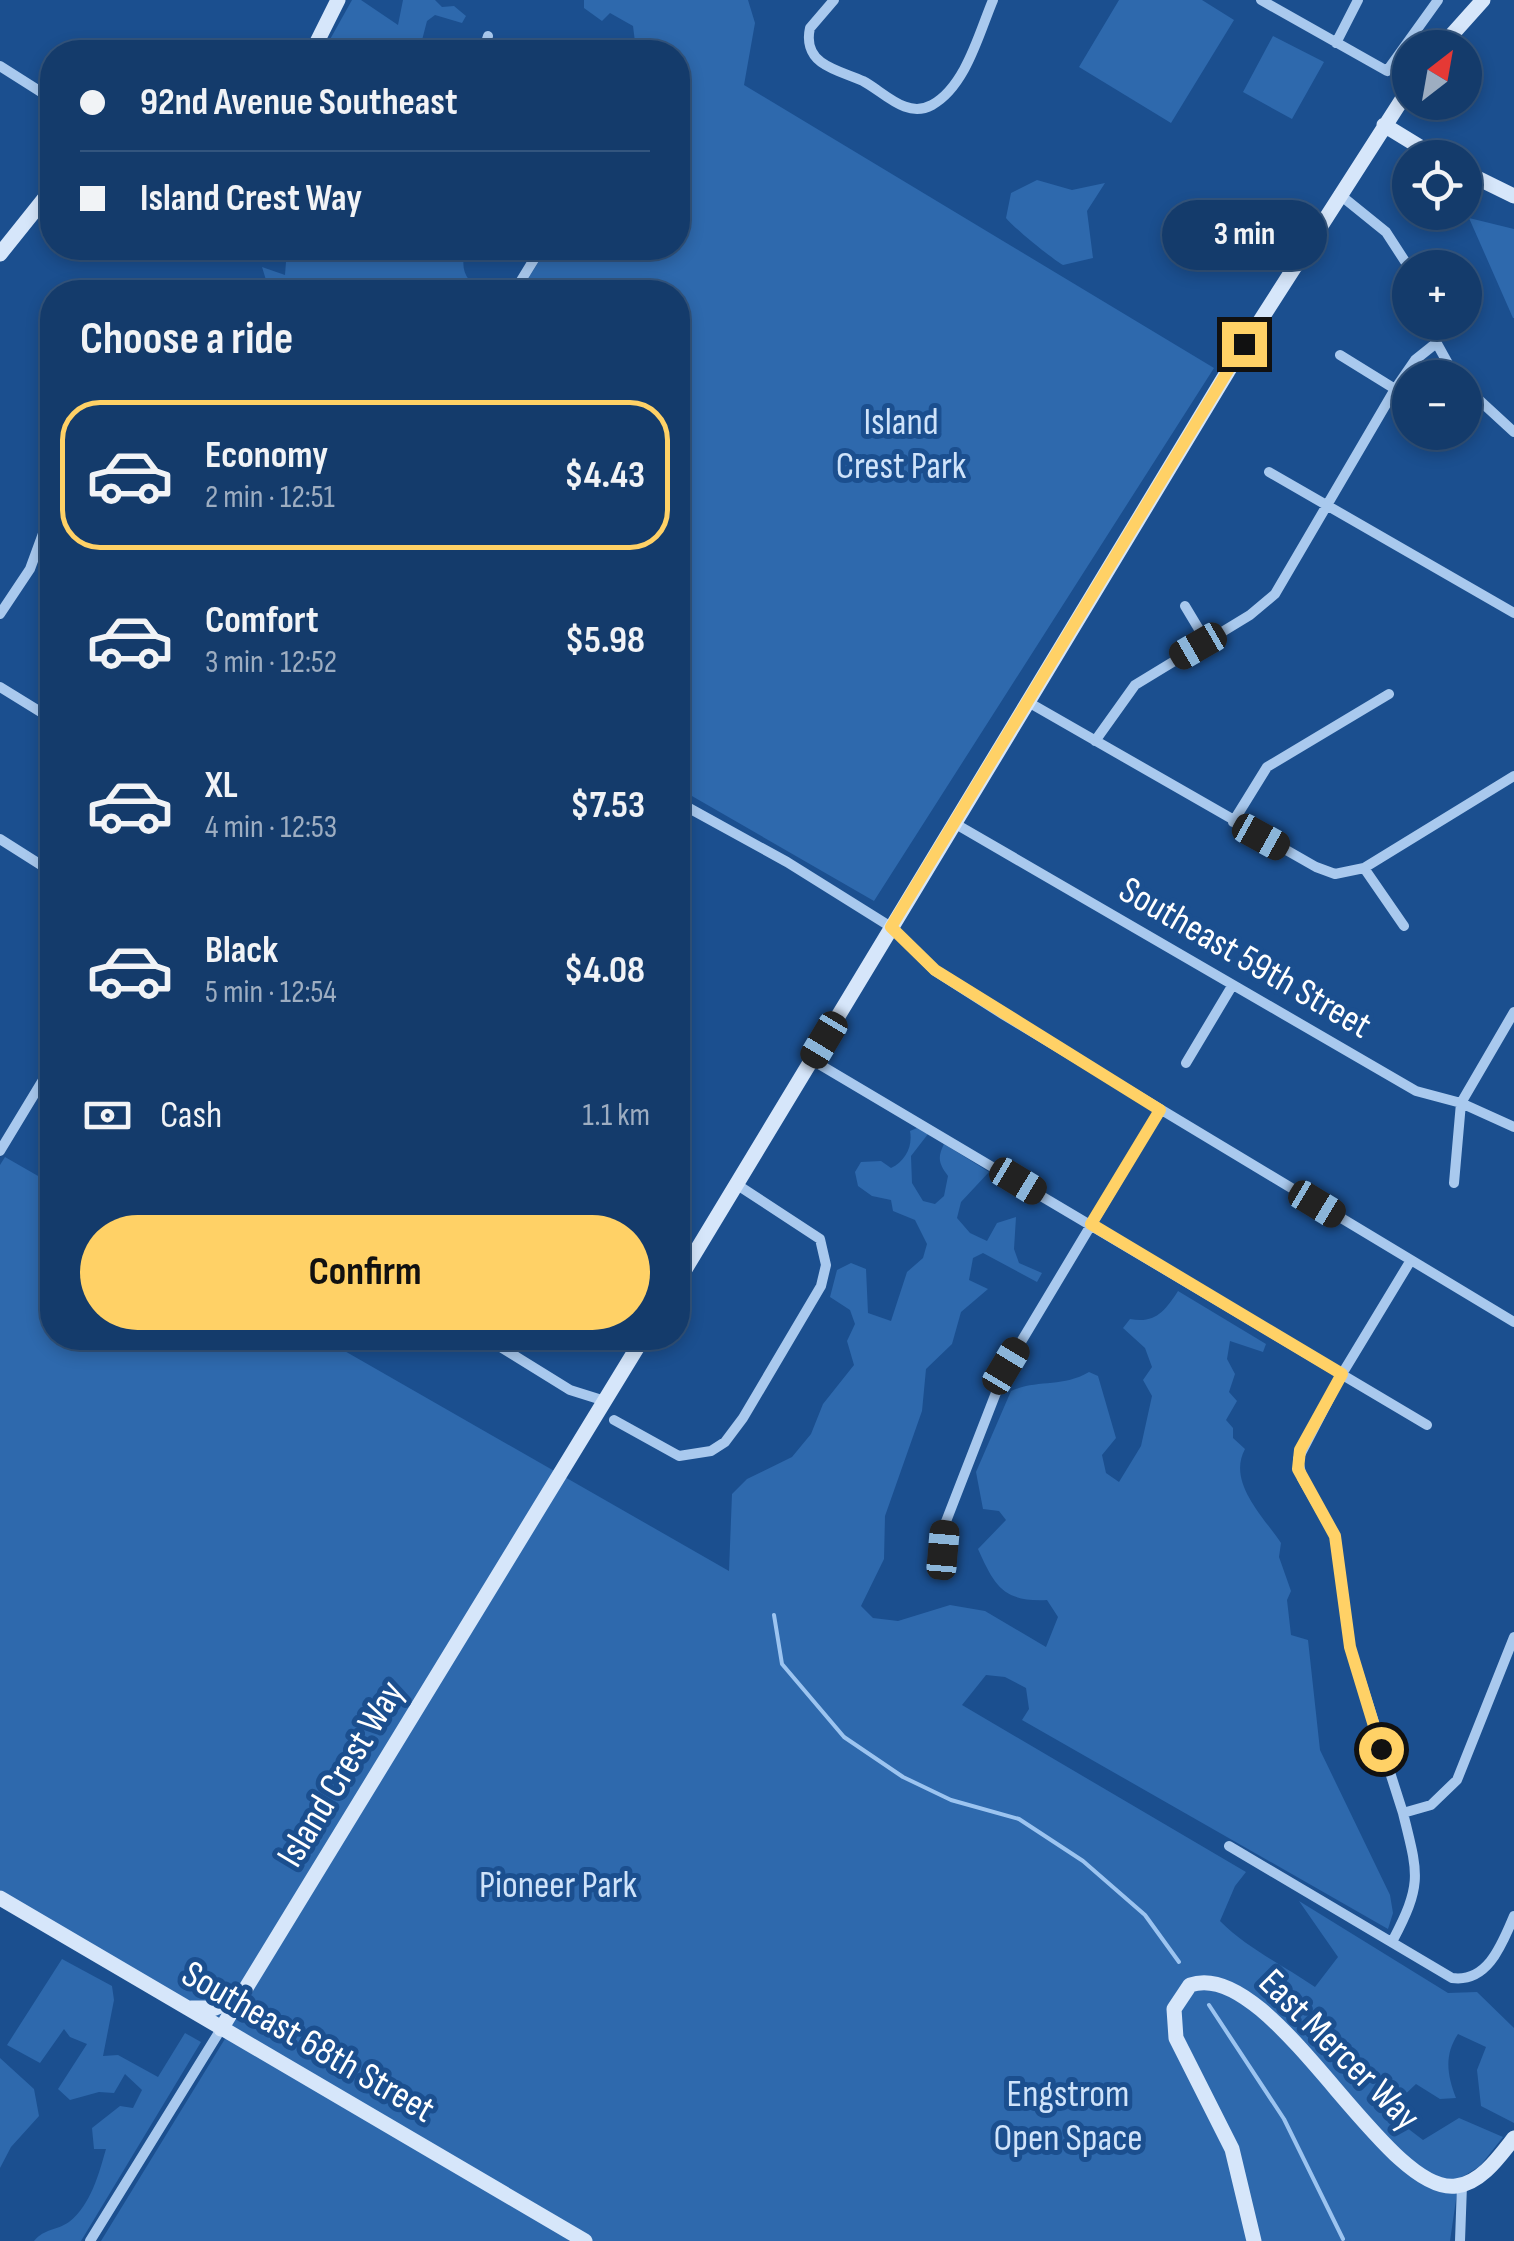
<!DOCTYPE html>
<html lang="en">
<head>
<meta charset="utf-8">
<style>
  :root { --surface:#143b6b; --page:#1d4271; --text:#f1f3f6; --muted:#9dadc1; --line:#33557e; --accent:#ffd166 }
  body { margin:0; font-family:"Sofia Sans Condensed",sans-serif; background:var(--page); color:var(--text); height:100vh; display:flex; flex-direction:column; font-size:38px; white-space:nowrap }
  * { box-sizing:border-box; margin:0 }
  p { font-size:32px; color:var(--muted) }
  .icon { flex:none; width:55px; height:55px; fill:none; stroke:currentColor; stroke-width:2; stroke-linecap:round; stroke-linejoin:round }
  .map { position:relative; flex:1; overflow:hidden }
  .sheet { position:absolute; left:40px; top:280px; width:650px; height:1070px; display:flex; flex-direction:column; background:var(--surface); border-radius:40px; box-shadow:0 5px 15px #0003,0 0 0 2px var(--line) }
  .sheet>* { flex:none }
  .banner { position:absolute; left:40px; top:40px; width:650px; height:220px; border-radius:40px; box-shadow:0 5px 15px #0003,0 0 0 2px var(--line); display:grid; align-content:center; height:220px; padding:0 40px; background:var(--surface) }
  .needle { width:65px; rotate:31deg }
  .buttons { position:absolute; left:1392px; top:30px; display:grid; gap:20px }
  .buttons a { display:grid; place-items:center; width:90px; height:90px; border-radius:50%; background:var(--surface); box-shadow:0 5px 15px #0003,0 0 0 2px var(--line); font-size:50px }
  .end { position:absolute; width:45px; height:45px; margin:-22px; border:12px solid #ffd166; background:#111; box-shadow:0 0 0 5px #111 }
  .from { border-radius:50% }
  .bubble { position:absolute; height:70px; border-radius:35px; background:var(--surface); box-shadow:0 5px 15px #0003,0 0 0 2px var(--line); font-size:32px; font-weight:700; line-height:70px; text-align:center }
  .car { position:absolute; width:30px; height:60px; margin:-30px -15px; border-radius:12px; box-shadow:0 0 8px 2px #0007; background:linear-gradient(#222 24%,#8ab4d8 0 40%,#222 0 76%,#8ab4d8 0 86%,#222 0) }
  .banner b { display:flex; align-items:center; gap:35px; height:95px; font-size:38px }
  .banner b+b { border-top:2px solid var(--line) }
  .banner i { width:25px; height:25px; background:var(--text) }
  ul { padding:0; list-style:none }
  li { display:flex; align-items:center; gap:30px; height:150px; margin:0 20px 15px; padding:0 20px; border:5px solid transparent; border-radius:40px }
  li div { flex:1 }
  li b { display:block; font-size:38px }
  li em { font-style:normal; font-weight:700 }
  li.current { border-color:var(--accent) }
  li>.icon { width:90px; height:90px; stroke-width:1.5 }
  h2 { padding:0 40px; font-size:45px; line-height:120px }
  .pay { display:flex; align-items:center; gap:25px; height:110px; padding:0 40px; font-size:38px }
  .pay p { margin-inline-start:auto }
  .primary-button { display:flex; gap:20px; margin-top:auto; padding:20px 40px }
  .primary-button a { flex:1; height:115px; border-radius:60px; background:var(--accent); color:#111; font-size:40px; font-weight:700; line-height:115px; text-align:center }
  .map>svg:first-child { display:block }
  .green { fill:#2e69ad }
  .lines { fill:none; stroke-linecap:round; stroke-linejoin:round }
  .stream { stroke:#9cc4f0; stroke-width:4 }
  .street { stroke:#a9c9ee; stroke-width:10 }
  .secondary { stroke:#d6e6fa; stroke-width:15 }
  .route { stroke:#ffd166; stroke-width:12 }
  .labels { text-anchor:middle; dominant-baseline:central; stroke-width:10; stroke-linejoin:round; paint-order:stroke }
  .park-label { font-size:38px; fill:#cfe3fa; stroke:#1b4f8f }
  .street-label { font-size:38px; fill:#fff; stroke:#1b4f8f }
</style>
</head>
<body>
<div class="map">
<svg width="1514" height="2241" viewBox="0 0 1514 2241">
  <rect width="100%" height="100%" fill="#1b4f8f"/>
  <!-- green -->
  <path class="green" d="M352,0H361L398,25L403,0H435L442,7L454,6L466,16L462,23L435,15L427,21L421,44L431,52H323Z
    M584,0H748L755,23L744,85L1214,368L874,901L678,788V292H520L547,248H678V52H629L635,42L633,26L610,13L602,21L584,8Z
    M1119,0H1202L1234,20L1171,123L1079,67Z
    M1273,36L1324,62L1292,119L1243,92Z
    M1037,180L1072,190L1105,183L1087,211L1093,258L1063,265C1052,259 1013,227 1006,218L1011,193Z
    M1469,218L1514,229V318H1513Z
    M287,248H466C459,270 466,282 485,292H274L279,279L266,280L262,267L285,275Z
    M917,1128L928,1134L911,1156L912,1183L923,1201L935,1204L944,1196L948,1176C939,1164 937,1158 944,1144L989,1172L961,1202L957,1218L970,1233L987,1241L997,1223L1016,1217L1014,1249L1019,1263L1042,1273L1037,1282L983,1253L973,1258L969,1280L988,1289L961,1312L952,1344L926,1369L922,1411L885,1516L884,1559L861,1606L873,1618L898,1621L950,1605L985,1611L1046,1647L1058,1617L1047,1600C1004,1602 995,1587 978,1549L1006,1520L999,1511L983,1509L976,1472L1011,1391C1037,1379 1062,1388 1089,1372L1098,1376L1116,1438L1102,1455L1106,1473L1119,1482L1141,1446L1152,1396L1143,1380L1152,1367L1145,1348L1123,1328L1130,1319C1155,1324 1165,1311 1178,1291L1266,1344L1263,1352L1230,1341L1227,1359L1235,1374L1229,1392L1237,1401L1226,1420L1233,1428V1438L1245,1449C1227,1482 1263,1516 1281,1543L1279,1557L1291,1591L1287,1600L1291,1635L1308,1640L1320,1750L1390,1895L1393,1913L1388,1929L1022,1720L1029,1709L1026,1688L1005,1677L986,1675L962,1705L1246,1872L1235,1886L1220,1921C1248,1949 1283,1965 1315,1987L1338,1957L1299,1901L1448,1993L1477,1992L1514,2028V2123L1481,2106L1477,2070L1486,2047L1458,2034C1444,2055 1447,2075 1456,2098L1440,2099L1416,2084L1396,2103L1402,2124L1423,2140L1459,2118L1503,2137L1480,2166L1459,2179L1450,2241H101L231,2029L0,1890V1165L5,1157L52,1184V1338H322L729,1571L732,1494L747,1479L792,1457L811,1434L823,1404L854,1365L847,1341L855,1324L850,1310L830,1297L837,1270L851,1263L866,1269L868,1313L891,1321L907,1272L923,1258L927,1244L915,1220L893,1211L891,1200L872,1196L858,1186L855,1172L861,1162L881,1161L891,1168C905,1161 913,1147 910,1131Z
    M62,1959L112,1986L114,2000L103,2056L118,2055L158,2077L185,2033L201,2042L81,2241H34C45,2228 56,2231 69,2222C91,2205 99,2173 106,2149H94L92,2128L120,2106L133,2108L142,2090L125,2074L114,2093L99,2092L70,2100L58,2089L87,2044L70,2037L64,2029L40,2063L7,2045Z
    M0,2058L34,2089L39,2116L11,2147L0,2168Z"/>
  <g class="lines">
    <!-- stream -->
    <path class="stream" d="M774,1615L782,1664L844,1737L903,1777L951,1800L1019,1819L1083,1861L1145,1915L1179,1962
      M1209,2005L1284,2119L1343,2239"/>
    <!-- street -->
    <path class="street" d="M834,0L810,28C807,41 810,54 821,62C833,71 850,75 863,81C884,92 906,119 932,105C966,86 979,33 993,0
      M1261,0L1387,71L1438,0
      M1336,43L1358,0
      M483,52L488,36
      M0,66L52,99
      M1339,194L1386,232L1410,269
      M514,292L541,248
      M1425,322L1456,378
      M1340,355L1395,389
      M1465,387L1514,432
      M1269,472L1514,613
      M1185,606L1206,641
      M0,614L30,569L52,509
      M0,687L52,719
      M1028,702L1316,867L1335,874L1364,868L1404,926
      M1095,741L1135,685L1250,615L1275,594L1395,389L1415,360L1435,344
      M678,802L787,862L891,927L935,971L1004,1015L1514,1322
      M1233,822L1267,767L1389,694
      M954,823L1416,1091L1461,1103L1514,1127
      M0,839L52,872
      M1364,868L1514,776
      M812,1060L1427,1425
      M1186,1063L1232,986
      M0,1151L52,1065
      M1454,1183L1461,1103L1514,1012
      M486,1338L570,1390L605,1401
      M614,1420L679,1456L711,1451L725,1442L743,1418L821,1286L826,1265L820,1239L736,1184
      M943,1549L945,1524L1006,1367L1160,1110
      M1403,1813L1350,1647L1335,1536L1302,1478L1298,1459L1342,1374L1411,1260
      M1229,1846L1452,1978C1488,1983 1502,1944 1514,1916
      M1393,1940C1423,1883 1418,1874 1403,1813L1431,1805L1457,1780L1514,1637
      M90,2241L221,2029
      M1460,2241L1462,2185"/>
    <!-- secondary -->
    <path class="secondary" d="M1440,48L1483,0
      M312,52L338,0
      M1384,125L1438,158
      M1465,172L1514,196
      M0,254L52,189
      M678,1281L1228,371L1410,87
      M0,1898L585,2241
      M191,2008H215L241,1997
      M221,2029L643,1338
      M1254,2241L1232,2149L1176,2038L1174,2009L1190,1985C1272,1956 1384,2196 1456,2186C1481,2183 1499,2157 1514,2138"/>
  </g>
  <g class="lines">
    <!-- route -->
    <path class="route" d="M1244,344L891,927L935,970L1160,1110L1091,1224L1342,1374L1300,1450L1298,1469L1335,1536L1350,1647L1381,1749"/>
  </g>
  <g class="labels">
    <!-- park labels -->
    <g class="park-label">
      <text x="901" y="422">Island<tspan x="901" dy="44">Crest Park</tspan></text>
      <text x="558" y="1885">Pioneer Park</text>
      <text x="1068" y="2094">Engstrom<tspan x="1068" dy="44">Open Space</tspan></text>
    </g>
    <!-- street labels -->
    <g class="street-label">
      <text transform="translate(1245 958) rotate(30)">Southeast 59th Street</text>
      <text transform="translate(341 1774) rotate(-59)">Island Crest Way</text>
      <text transform="translate(308 2042) rotate(30)">Southeast 68th Street</text>
      <text transform="translate(1339 2050) rotate(45)">East Mercer Way</text>
    </g>
  </g>
</svg>
<div class="buttons">
<a><svg class="needle" viewBox="-14 -14 28 28"><path d="M0-13l5 13h-10z" fill="#e53935"/><path d="M0 13l5-13h-10z" fill="#9dadc1"/></svg></a>
<a><svg class="icon" aria-label="locate" viewBox="0 0 24 24"><circle cx="12" cy="12" r="6"/><path d="M12 2v4M12 18v4M2 12h4M18 12h4"/></svg></a>
<a>+</a>
<a>−</a>
</div>
<i class="end from" style="left:1381px;top:1749px"></i>
<i class="end" style="left:1244px;top:344px"></i>
<div class="bubble" style="left:1162px;top:200px;width:165px">3 min</div>
<i class="car" style="left:1198px;top:646px;rotate:240deg"></i>
<i class="car" style="left:1261px;top:837px;rotate:119deg"></i>
<i class="car" style="left:824px;top:1040px;rotate:211deg"></i>
<i class="car" style="left:1018px;top:1181px;rotate:121deg"></i>
<i class="car" style="left:1317px;top:1204px;rotate:121deg"></i>
<i class="car" style="left:1006px;top:1366px;rotate:31deg"></i>
<i class="car" style="left:943px;top:1550px;rotate:5deg"></i>
<div class="banner">
<b><i class="from"></i>92nd Avenue Southeast</b>
<b><i></i>Island Crest Way</b>
</div>
<section class="sheet">
<h2>Choose a ride</h2>
<ul>
<li class="current"><svg class="icon" aria-label="car" viewBox="0 0 24 24"><path d="M5 17H2v-5l4-1 3-4h7l3 4 3 1v5h-3M9 17h6M6 11h13"/><circle cx="7" cy="17" r="2"/><circle cx="17" cy="17" r="2"/></svg><div><b>Economy</b><p>2 min · 12:51</p></div><em>$4.43</em></li>
<li><svg class="icon" aria-label="car" viewBox="0 0 24 24"><path d="M5 17H2v-5l4-1 3-4h7l3 4 3 1v5h-3M9 17h6M6 11h13"/><circle cx="7" cy="17" r="2"/><circle cx="17" cy="17" r="2"/></svg><div><b>Comfort</b><p>3 min · 12:52</p></div><em>$5.98</em></li>
<li><svg class="icon" aria-label="car" viewBox="0 0 24 24"><path d="M5 17H2v-5l4-1 3-4h7l3 4 3 1v5h-3M9 17h6M6 11h13"/><circle cx="7" cy="17" r="2"/><circle cx="17" cy="17" r="2"/></svg><div><b>XL</b><p>4 min · 12:53</p></div><em>$7.53</em></li>
<li><svg class="icon" aria-label="car" viewBox="0 0 24 24"><path d="M5 17H2v-5l4-1 3-4h7l3 4 3 1v5h-3M9 17h6M6 11h13"/><circle cx="7" cy="17" r="2"/><circle cx="17" cy="17" r="2"/></svg><div><b>Black</b><p>5 min · 12:54</p></div><em>$4.08</em></li>
</ul>
<div class="pay"><svg class="icon" aria-label="cash" viewBox="0 0 24 24"><path d="M3 7h18v10H3z"/><circle cx="12" cy="12" r="2"/></svg>Cash<p>1.1 km</p></div>
<div class="primary-button"><a>Confirm</a></div>
</section>
</div>
</body>
</html>
